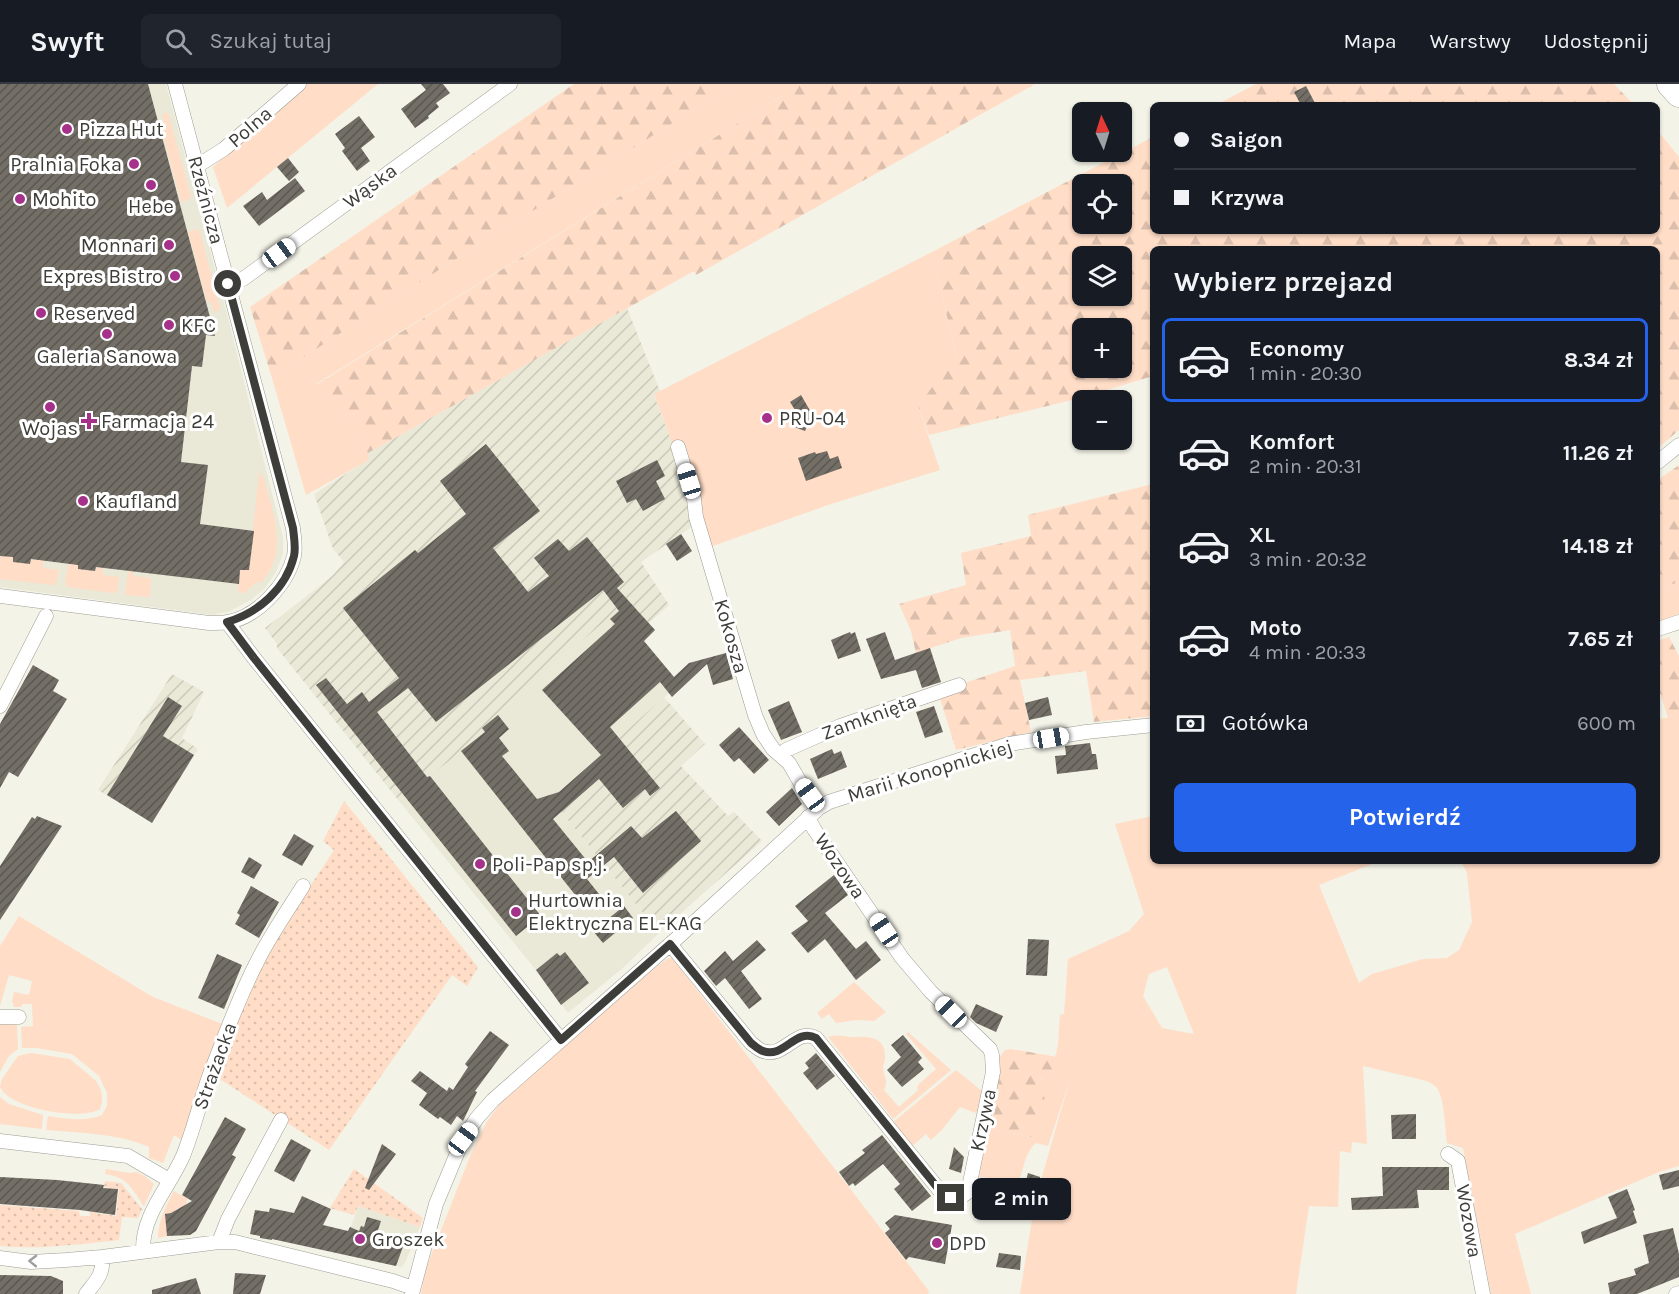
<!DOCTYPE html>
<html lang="pl">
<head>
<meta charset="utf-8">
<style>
  :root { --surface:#171b24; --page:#20242c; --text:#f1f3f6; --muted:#9ea1a6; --line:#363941; --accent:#2563eb }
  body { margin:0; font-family:Karla,sans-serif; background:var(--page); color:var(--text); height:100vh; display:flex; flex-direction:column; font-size:22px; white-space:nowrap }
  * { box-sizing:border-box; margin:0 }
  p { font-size:20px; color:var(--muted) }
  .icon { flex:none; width:33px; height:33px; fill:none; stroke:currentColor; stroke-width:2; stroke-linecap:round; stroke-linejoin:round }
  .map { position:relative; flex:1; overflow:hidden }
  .drawer { position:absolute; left:1150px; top:162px; width:510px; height:618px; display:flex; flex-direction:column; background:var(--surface); border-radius:9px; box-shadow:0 2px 4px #0004 }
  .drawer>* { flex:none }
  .top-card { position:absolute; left:1150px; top:18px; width:510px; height:132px; border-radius:9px; box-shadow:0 2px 4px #0004; display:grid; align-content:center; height:132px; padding:0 24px; background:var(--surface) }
  .needle { width:39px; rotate:356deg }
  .controls { position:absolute; left:1072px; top:18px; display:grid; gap:12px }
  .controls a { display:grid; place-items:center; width:60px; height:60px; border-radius:9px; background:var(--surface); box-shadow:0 2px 4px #0004; font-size:30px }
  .end { position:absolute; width:27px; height:27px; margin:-14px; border:8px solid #3d3d39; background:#fff; box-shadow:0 0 0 3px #fff }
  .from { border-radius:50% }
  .bubble { position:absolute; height:42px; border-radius:9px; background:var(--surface); box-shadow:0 2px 4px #0004; font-size:20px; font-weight:700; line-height:42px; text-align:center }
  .car { position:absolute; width:18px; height:36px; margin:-18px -9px; border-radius:8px; box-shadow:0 0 4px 2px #0007; background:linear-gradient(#fff 24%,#345 0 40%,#fff 0 76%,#345 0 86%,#fff 0) }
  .top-card b { display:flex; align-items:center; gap:21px; height:57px; font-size:22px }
  .top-card b+b { border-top:2px solid var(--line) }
  .top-card i { width:15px; height:15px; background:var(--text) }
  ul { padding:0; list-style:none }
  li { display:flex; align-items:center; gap:18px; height:84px; margin:0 12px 9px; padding:0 12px; border:3px solid transparent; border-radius:9px }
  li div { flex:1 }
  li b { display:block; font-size:22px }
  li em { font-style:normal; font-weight:700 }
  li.on { border-color:var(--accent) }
  li>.icon { width:54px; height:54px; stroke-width:1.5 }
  h2 { padding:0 24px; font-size:27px; line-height:72px }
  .pay { display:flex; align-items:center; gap:15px; height:66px; padding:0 24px; font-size:22px }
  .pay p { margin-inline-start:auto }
  .primary-button { display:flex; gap:12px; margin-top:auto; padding:12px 24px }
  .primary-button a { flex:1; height:69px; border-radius:9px; background:var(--accent); color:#fff; font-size:24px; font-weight:700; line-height:69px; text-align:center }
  header { display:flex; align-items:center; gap:36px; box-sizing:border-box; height:84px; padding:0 30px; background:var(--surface); border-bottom:2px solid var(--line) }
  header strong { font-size:28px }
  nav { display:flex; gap:33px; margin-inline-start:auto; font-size:21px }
  .search { width:420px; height:54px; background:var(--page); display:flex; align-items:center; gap:15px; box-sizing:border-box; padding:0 21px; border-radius:9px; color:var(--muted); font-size:22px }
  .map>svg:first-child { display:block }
  .built { fill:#eae9d7 }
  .industrial { fill:url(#industrial-furrows) }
  .grass { fill:#ffddc7; fill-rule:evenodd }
  .forest { fill:url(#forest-firs); fill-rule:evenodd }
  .garden { fill:url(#garden-dots) }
  .building { fill:url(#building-hatch) }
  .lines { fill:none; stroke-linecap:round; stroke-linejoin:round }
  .street-casing { stroke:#9e9d93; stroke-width:15 }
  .highway-casing { stroke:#9e9d93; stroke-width:27 }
  .street { stroke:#fff; stroke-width:14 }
  .highway { stroke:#fff; stroke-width:26 }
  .oneway { stroke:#9e9e9c }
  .route { stroke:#3d3d39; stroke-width:8 }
  .poi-dot { fill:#a6318a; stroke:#fff; stroke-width:2 }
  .labels { text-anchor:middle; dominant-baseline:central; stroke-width:6; stroke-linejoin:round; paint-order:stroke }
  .street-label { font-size:20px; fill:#3d3d39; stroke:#fff }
  .poi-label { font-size:20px; fill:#3d3d39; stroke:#fff; text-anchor:start }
</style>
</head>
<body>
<header>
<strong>Swyft</strong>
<div class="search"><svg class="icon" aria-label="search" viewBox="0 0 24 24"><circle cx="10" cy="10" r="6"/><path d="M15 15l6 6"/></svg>Szukaj tutaj</div>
<nav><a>Mapa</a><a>Warstwy</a><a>Udostępnij</a></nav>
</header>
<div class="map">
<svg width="1679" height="1210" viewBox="0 0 1679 1210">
  <defs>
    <pattern id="industrial-furrows" width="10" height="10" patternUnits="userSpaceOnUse" patternTransform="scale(1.5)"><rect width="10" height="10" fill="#eae9d7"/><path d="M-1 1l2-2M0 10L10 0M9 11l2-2" fill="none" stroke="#cac9b9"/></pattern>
    <pattern id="forest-firs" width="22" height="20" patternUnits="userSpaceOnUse" patternTransform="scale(1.5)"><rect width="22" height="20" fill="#ffddc7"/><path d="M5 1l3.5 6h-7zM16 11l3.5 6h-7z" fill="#dbbfac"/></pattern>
    <pattern id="garden-dots" width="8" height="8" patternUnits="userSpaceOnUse" patternTransform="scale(1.5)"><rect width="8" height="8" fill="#ffddc7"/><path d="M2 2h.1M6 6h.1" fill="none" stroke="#dbbfac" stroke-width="1.8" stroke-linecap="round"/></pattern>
    <pattern id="building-hatch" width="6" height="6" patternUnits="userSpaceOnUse" patternTransform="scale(1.5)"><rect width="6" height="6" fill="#736e66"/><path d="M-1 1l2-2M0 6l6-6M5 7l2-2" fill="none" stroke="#5b5751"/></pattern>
  </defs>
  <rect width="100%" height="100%" fill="#f3f3e8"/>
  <!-- built -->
  <path class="built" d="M0,0H166L227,230L283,453V470L276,488L265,504L251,516L230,527L212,531L0,503Z
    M606,536L669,609L551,715L657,846L660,848L624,883L568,929L536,886L399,717L484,648L482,644Z
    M358,1122L420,1143L405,1179L401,1183L342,1170Z"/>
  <!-- industrial -->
  <path class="industrial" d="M627,224L660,307L654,311L672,359L693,442L641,478L669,521L627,559L606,536L482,644L485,648L399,717L277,564V560L265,544L316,505L333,491L344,478L333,465L314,410L368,376V369Z
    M172,590L204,608L182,654L198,665L152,739L98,706Z
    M664,613L705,660L681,682L728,732L734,728L762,757L660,848L657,846L551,715Z"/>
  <!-- grass -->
  <path class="grass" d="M307,0H378L227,124L213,83Z
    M735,0H801L316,300L347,333L368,369L369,376L306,411L272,294L388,218Z
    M168,29L191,113L188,116L181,118L161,44L165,42L162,30Z
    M197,145L200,148L220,225L214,229L211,218H207L188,148Z
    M932,168L956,272L918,322L940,386L828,421L710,463L680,356L672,359L654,310Z
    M259,388L264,394C273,431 289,465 262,498H257L243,510L238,506L240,486H249Z
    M0,472L13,473V478L30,479L31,475L43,476V484L59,486L56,501H53L0,495Z
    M68,480L78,481V485L95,487L96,483L103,484V491L119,493L117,508L113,509L67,503L65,499Z
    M128,487L133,488V492L151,494L150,513L126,511L125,508Z
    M1679,498V530L1662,536L1659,535L1658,531V505Z
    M1679,632V1082L1659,1088L1515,1150L1531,1210H1491L1463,1064L1447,1059C1445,1045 1445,1013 1436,1003C1432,999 1428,998 1423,996L1363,982L1367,1060L1352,1058L1351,1069L1340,1067L1338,1123L1309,1122L1296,1210H1020L1035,1117L1070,995L1048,1062L1036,1059C1026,1067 1024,1082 1020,1094L1009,1096L979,1093L987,1044L1030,1053L1044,1011L1037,1003V999C1048,988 1054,992 1058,973H1055L1058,961L1060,931L1064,930L1068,875L1129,847L1144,830L1115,740L1153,732L1154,777H1380L1319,801L1359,899L1372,890L1423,875L1447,874L1459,866L1472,838L1467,789L1461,777H1658V635ZM1167,883L1194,950L1162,944L1143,912L1149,890Z
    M19,832L153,913L225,941L183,1057L174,1051L163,1079L149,1074V1063C117,1049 80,1049 46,1046L48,1032C65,1035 87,1038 102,1031L107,1022V1009L99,992L72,970L37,964H22L21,943L33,942L32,920H22V923H14L12,917L14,908L29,911L32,897L9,891L0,922V862Z
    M672,874L929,1207L928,1210H421L425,1187L471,1070L486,1039L502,1017L651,887L667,875Z
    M854,898L886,928L874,937L857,936L836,939L829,930L822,935L817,929Z
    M0,940L17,941L18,965L9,972L0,988Z
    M908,948L951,986L893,1035L828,953C841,949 845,954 856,953C871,952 886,954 885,974C885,977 883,980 883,984C884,993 889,997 884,1006L899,1023L918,1006L917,1004L918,1001L936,985L906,950Z
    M31,969L70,975L95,996C102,1004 104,1015 100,1025C81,1037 10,1025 0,1003L2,995L18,972Z
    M956,986L983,1008L978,1030L960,1023L941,1047L931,1056L926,1050L911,1063L892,1039Z
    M0,1013L9,1020L43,1031L42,1045L0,1040Z
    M106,1085L129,1089L137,1088L145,1092L154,1100L144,1122C130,1103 129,1094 105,1090Z
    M174,1107L188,1115L183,1125L182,1123L175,1126L176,1129L166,1130L167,1152L158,1154C158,1136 166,1122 174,1107Z"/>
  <!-- forest -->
  <path class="forest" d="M574,0H735L388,218L272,294L250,223Z
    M801,0H1035L696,191L694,187L368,369L347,333L316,301Z
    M1256,0H1614L1634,21H1216Z
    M1658,47L1679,73V346L1658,364V165H1154L1153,292L1080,314L929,351L918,322L956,271L932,168L1153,53L1154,147H1658ZM1122,100V140H1083V100ZM1122,172V212H1083V172ZM1122,244V284H1083V244Z
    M1679,381V498L1658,505V396Z
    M1153,400V632L1094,638L1086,587L1020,596L1031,648L956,666L938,608L1015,582L1010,546L961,554L916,569L911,547L899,520L966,501L961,469L1031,452L1028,431Z
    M1669,553L1679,572V632L1668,634L1658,602V557Z
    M1011,965L1057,973L1059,978L1048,992L1042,994L1037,999C1038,1005 1042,1007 1044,1012C1047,1022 1041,1038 1039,1049L1036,1052L1030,1053L987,1044L998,976L1005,966Z"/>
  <!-- garden -->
  <path class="garden" d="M344,717L478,883L467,902L452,891L329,1066L215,992L245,911L284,842L334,766L323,757Z
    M354,1085L423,1134L420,1143L358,1122L354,1131L330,1124Z
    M105,1097L121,1099L142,1125L138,1134L122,1133L119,1156C80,1160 40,1166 0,1162V1121L79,1127L80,1132H90V1126H94L95,1129L116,1132L119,1105L104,1103Z"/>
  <!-- building -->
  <path class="building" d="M0,0H148L215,252L206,251L202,283L192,282L181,378L208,381L200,440L254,447L249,486H240L239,500L96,483L95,487L78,485V481L31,475L30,480L13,478V473L0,472Z
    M421,0H443L450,9L436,19L439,23L428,32L429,34L415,44L401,25L426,6Z
    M1306,2L1316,21H1301L1294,8Z
    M359,32L375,53L361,64L370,77L357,87L342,67L345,64L335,50Z
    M288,74L299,88L289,97L277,83Z
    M295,94L305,107L259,142L243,122L262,108L267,116Z
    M801,311L812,330L805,347L789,341L795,326L790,318Z
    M486,360L540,427L493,464L528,508L549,492L534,474L558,455L569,467L587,453L624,498L617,504L655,546L644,557L674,593L689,579L726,569L733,595L713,601L707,580L672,613L660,598L610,643L660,704L650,712L645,705L623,724L599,695L553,735L588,778L631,742L642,754L676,727L701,757L643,809L614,773L587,795L599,810L584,822L461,667L485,648L482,644L498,631L509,645L499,654L509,667L502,672L537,715L559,708L601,671L542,606L615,540L610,535L619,527L603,506L436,638L408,604L377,628L427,693L430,692L541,832L516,852L316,601L326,594L347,620L362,608L369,618L399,594L343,524L415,466L418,469L466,430L440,397Z
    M827,367L830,375L838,372L842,384L806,397L798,374L815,368L816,370Z
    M657,376L665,392L656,397L665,415L643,427L636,415L627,419L616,397Z
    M681,450L692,467L677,477L666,460Z
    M850,548L851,550L855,548L861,567L838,575L831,556Z
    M885,548L895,576L930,564L941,598L922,604L916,586L881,595L866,555Z
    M33,581L59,596L53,607L67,615L18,693L9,688L0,704V640Z
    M168,613L182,622L163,652L194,671L152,739L107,711Z
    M1048,613L1052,631L1029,636L1025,619Z
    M789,617L802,648L781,656L768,626Z
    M934,622L943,648L925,654L916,628Z
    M739,643L769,676L754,690L739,674L734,678L719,661Z
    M1090,659L1092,670H1096L1098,685L1057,690L1055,672L1066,671L1065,662Z
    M832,665L834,670L841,667L847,683L818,695L810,675Z
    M792,704L802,720L779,742L766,728Z
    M37,732L62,742L0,836V782L32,733L35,735Z
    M294,750L314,762L302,782L282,771Z
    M249,773L262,781L254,795L241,788Z
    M834,791L848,811L825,829L856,865L866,857L881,876L856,896L825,855L808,869L791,849L808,837L795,822Z
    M251,802L279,818L259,854L235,840L240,831L237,829Z
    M624,822L633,834L603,859L593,847Z
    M1028,855L1049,856L1047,892L1026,891Z
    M757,856L766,866L741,887L762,915L749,925L725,894L716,902L704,887L725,867L733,877Z
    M565,868L589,899L561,921L536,886L557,869L560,872Z
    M217,870L242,881L224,925L198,914Z
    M976,920L1003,932L996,948L976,939L970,933Z
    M490,947L509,961L475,1007L477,1008L463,1037L457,1032L451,1041L440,1033L438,1035L419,1021L427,1009L411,997L420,987L447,1007L449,1003L453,1006L468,983L465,980Z
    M903,951L922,974L918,978L924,985L902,1003L887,986L901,973L891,961Z
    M816,969L835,992L817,1006L803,989L809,984L805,979Z
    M1416,1030V1055H1392L1391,1031Z
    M225,1033L246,1045L232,1071L236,1073L196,1147L190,1151L167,1152L165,1130L171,1129L192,1117L182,1111Z
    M882,1051L931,1112L912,1127L894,1105L900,1100L883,1080L855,1102L853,1099L849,1102L839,1088L865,1069L862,1066Z
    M291,1055L311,1066L294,1098L274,1087Z
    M382,1060L396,1070L369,1106L365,1104Z
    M954,1063L964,1073L961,1089L949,1085Z
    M1382,1083H1449V1106H1417L1419,1124L1352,1126L1351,1114L1383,1112Z
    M1679,1086V1102L1663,1106L1659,1091Z
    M1028,1089L1040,1093L1035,1117L1021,1115Z
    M0,1093L57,1096L104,1101L103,1104L118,1105L115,1131L80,1126L0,1120Z
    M1627,1105L1635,1126L1633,1127L1637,1139L1584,1160L1581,1148L1617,1134L1608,1113Z
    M302,1112L331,1125L323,1141L348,1147L350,1143L359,1147L361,1142L364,1143L367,1133L381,1137L377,1149L392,1152L391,1157L404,1160L396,1182L272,1155V1156L260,1154V1152L250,1150L255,1126L269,1128L270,1124L294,1129Z
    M895,1131L952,1141L945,1180L909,1173L906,1176L885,1149L890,1145L885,1139Z
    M1673,1144L1679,1170V1193L1637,1210H1610L1608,1199L1636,1191L1634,1185L1649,1179L1643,1151Z
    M999,1169L1021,1172L1020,1186L996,1183Z
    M235,1189L266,1191L260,1210H233Z
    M0,1191L51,1192L63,1197V1210H0Z
    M196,1194L201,1210H152V1206Z"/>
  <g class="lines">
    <!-- street casing -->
    <g class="street-casing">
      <path id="street" d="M197,82L224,65L299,0
        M228,200L243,195L510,0
        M678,363L694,415L696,433L755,631L763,650L773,665L789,679L800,698L819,724
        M1658,378L1679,361
        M0,512L209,539C215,539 222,539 228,538C257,533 287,501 294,472C296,463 294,454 293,444L175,0
        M227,538L254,574L561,956
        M1658,545L1679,538
        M0,622L46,532
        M781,671L786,666L840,642L959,601
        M670,860L751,959C755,962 759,966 763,967C784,975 796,943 816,954L945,1113C954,1116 961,1114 968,1108L993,988L992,971L990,965L931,908L902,874L814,745L808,733
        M0,933H19
        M0,1057L128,1072L169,1096
        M1448,1070L1458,1077L1483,1210
        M219,1158L228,1135L281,1036
        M143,1167C142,1130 169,1104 183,1072C194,1045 200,1017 210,990C225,952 239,912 258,876C271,850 288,826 303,802
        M0,1174L31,1178L66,1176L102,1173L219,1158H235L393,1197L413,1204
        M86,1210C96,1197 104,1190 102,1173
        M412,1210L436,1120L451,1084L463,1055L477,1034L493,1016L675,856L819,724L829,718L1009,660L1086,648L1154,641
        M1676,1210L1679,1209"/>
    </g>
    <!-- highway casing -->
    <g class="highway-casing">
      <path id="highway" d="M1670,0L1679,10"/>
    </g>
    <!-- street -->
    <use href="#street" class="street"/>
    <!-- highway -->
    <use href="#highway" class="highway"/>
  </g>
  <!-- one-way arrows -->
  <defs><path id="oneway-chevron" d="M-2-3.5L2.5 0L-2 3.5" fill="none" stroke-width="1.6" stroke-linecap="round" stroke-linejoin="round" transform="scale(1.5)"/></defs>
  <use class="oneway" href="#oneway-chevron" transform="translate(33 1177) rotate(-179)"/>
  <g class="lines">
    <!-- route -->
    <path class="route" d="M228,200L293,444C294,454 296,463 294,472C286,505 258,529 227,538L254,574L561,956L670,860L751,959C755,962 759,966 763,967C784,975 796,943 816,954L945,1113L951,1114"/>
  </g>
  <!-- markers -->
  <g class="poi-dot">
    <circle cx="67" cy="45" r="6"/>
    <circle cx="134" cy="80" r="6"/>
    <circle cx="151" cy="101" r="6"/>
    <circle cx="20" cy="115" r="6"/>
    <circle cx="169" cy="161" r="6"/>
    <circle cx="175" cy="192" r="6"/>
    <circle cx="41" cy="229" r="6"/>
    <circle cx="169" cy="241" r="6"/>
    <circle cx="107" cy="250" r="6"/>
    <circle cx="50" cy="323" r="6"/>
    <circle cx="767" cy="334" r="6"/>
    <path d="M86 328h6v6h6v6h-6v6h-6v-6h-6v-6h6z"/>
    <circle cx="83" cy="417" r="6"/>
    <circle cx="480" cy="780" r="6"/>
    <circle cx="516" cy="828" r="6"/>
    <circle cx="360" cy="1155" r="6"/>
    <circle cx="937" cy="1159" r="6"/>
  </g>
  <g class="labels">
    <!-- street labels -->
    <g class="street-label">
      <text transform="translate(250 43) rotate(-41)">Polna</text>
      <text transform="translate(370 102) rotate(-36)">Wąska</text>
      <text transform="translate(206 116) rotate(75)">Rzeźnicza</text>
      <text transform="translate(731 552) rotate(74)">Kokosza</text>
      <text transform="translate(869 633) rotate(-20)">Zamknięta</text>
      <text transform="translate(930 687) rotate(-17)">Marii Konopnickiej</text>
      <text transform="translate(840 782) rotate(56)">Wozowa</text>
      <text transform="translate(215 982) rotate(-70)">Strażacka</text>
      <text transform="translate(983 1036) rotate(-78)">Krzywa</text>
      <text transform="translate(1469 1137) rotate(80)">Wozowa</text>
    </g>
    <!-- poi labels -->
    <g class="poi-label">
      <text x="79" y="45">Pizza Hut</text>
      <text x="122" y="80" text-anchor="end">Pralnia Foka</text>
      <text x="32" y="115">Mohito</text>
      <text x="151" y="122" text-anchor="middle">Hebe</text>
      <text x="157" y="161" text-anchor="end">Monnari</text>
      <text x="163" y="192" text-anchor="end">Expres Bistro</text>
      <text x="53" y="229">Reserved</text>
      <text x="181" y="241">KFC</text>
      <text x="107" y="272" text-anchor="middle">Galeria Sanowa</text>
      <text x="779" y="334">PRU-04</text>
      <text x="101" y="337">Farmacja 24</text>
      <text x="50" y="344" text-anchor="middle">Wojas</text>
      <text x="95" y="417">Kaufland</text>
      <text x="492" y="780">Poli-Pap sp.j.</text>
      <text x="528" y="816">Hurtownia<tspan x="528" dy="23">Elektryczna EL-KAG</tspan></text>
      <text x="372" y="1155">Groszek</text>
      <text x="949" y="1159">DPD</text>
    </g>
  </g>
</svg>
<div class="controls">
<a><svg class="needle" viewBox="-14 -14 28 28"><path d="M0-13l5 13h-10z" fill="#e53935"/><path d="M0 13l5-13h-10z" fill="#9ea1a6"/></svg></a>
<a><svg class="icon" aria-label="locate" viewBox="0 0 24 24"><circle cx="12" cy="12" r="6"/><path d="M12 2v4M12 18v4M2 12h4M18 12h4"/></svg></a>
<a><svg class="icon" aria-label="layers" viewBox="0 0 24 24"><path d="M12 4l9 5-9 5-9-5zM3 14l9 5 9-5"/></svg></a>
<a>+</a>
<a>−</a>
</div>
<i class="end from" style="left:228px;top:200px"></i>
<i class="end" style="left:951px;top:1114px"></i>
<div class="bubble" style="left:972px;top:1094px;width:99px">2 min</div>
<i class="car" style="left:279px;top:169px;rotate:54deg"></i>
<i class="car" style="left:689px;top:397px;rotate:343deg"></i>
<i class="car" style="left:1051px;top:654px;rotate:81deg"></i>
<i class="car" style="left:810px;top:711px;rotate:324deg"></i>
<i class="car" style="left:884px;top:846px;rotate:326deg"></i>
<i class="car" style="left:951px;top:928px;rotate:315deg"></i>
<i class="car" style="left:463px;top:1055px;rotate:37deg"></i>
<div class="top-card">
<b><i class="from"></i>Saigon</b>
<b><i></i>Krzywa</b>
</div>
<section class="drawer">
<h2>Wybierz przejazd</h2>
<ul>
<li class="on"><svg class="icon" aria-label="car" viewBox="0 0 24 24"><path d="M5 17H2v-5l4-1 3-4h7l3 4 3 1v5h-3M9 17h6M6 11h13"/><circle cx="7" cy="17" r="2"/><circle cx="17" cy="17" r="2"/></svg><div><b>Economy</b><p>1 min · 20:30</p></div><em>8.34 zł</em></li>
<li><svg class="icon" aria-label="car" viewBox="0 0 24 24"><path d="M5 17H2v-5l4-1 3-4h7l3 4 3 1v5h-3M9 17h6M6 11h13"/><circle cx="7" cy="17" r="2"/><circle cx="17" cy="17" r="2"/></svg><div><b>Komfort</b><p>2 min · 20:31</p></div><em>11.26 zł</em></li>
<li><svg class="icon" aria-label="car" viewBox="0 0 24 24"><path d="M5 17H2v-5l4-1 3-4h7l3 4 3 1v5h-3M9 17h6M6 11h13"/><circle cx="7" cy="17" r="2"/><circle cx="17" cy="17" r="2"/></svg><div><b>XL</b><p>3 min · 20:32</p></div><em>14.18 zł</em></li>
<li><svg class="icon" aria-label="car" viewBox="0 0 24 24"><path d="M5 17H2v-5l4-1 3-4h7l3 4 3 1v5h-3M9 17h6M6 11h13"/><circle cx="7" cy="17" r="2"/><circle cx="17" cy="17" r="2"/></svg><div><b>Moto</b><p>4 min · 20:33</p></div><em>7.65 zł</em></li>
</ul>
<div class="pay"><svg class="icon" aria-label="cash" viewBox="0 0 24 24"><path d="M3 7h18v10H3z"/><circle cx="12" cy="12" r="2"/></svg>Gotówka<p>600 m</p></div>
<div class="primary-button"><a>Potwierdź</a></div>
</section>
</div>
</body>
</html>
